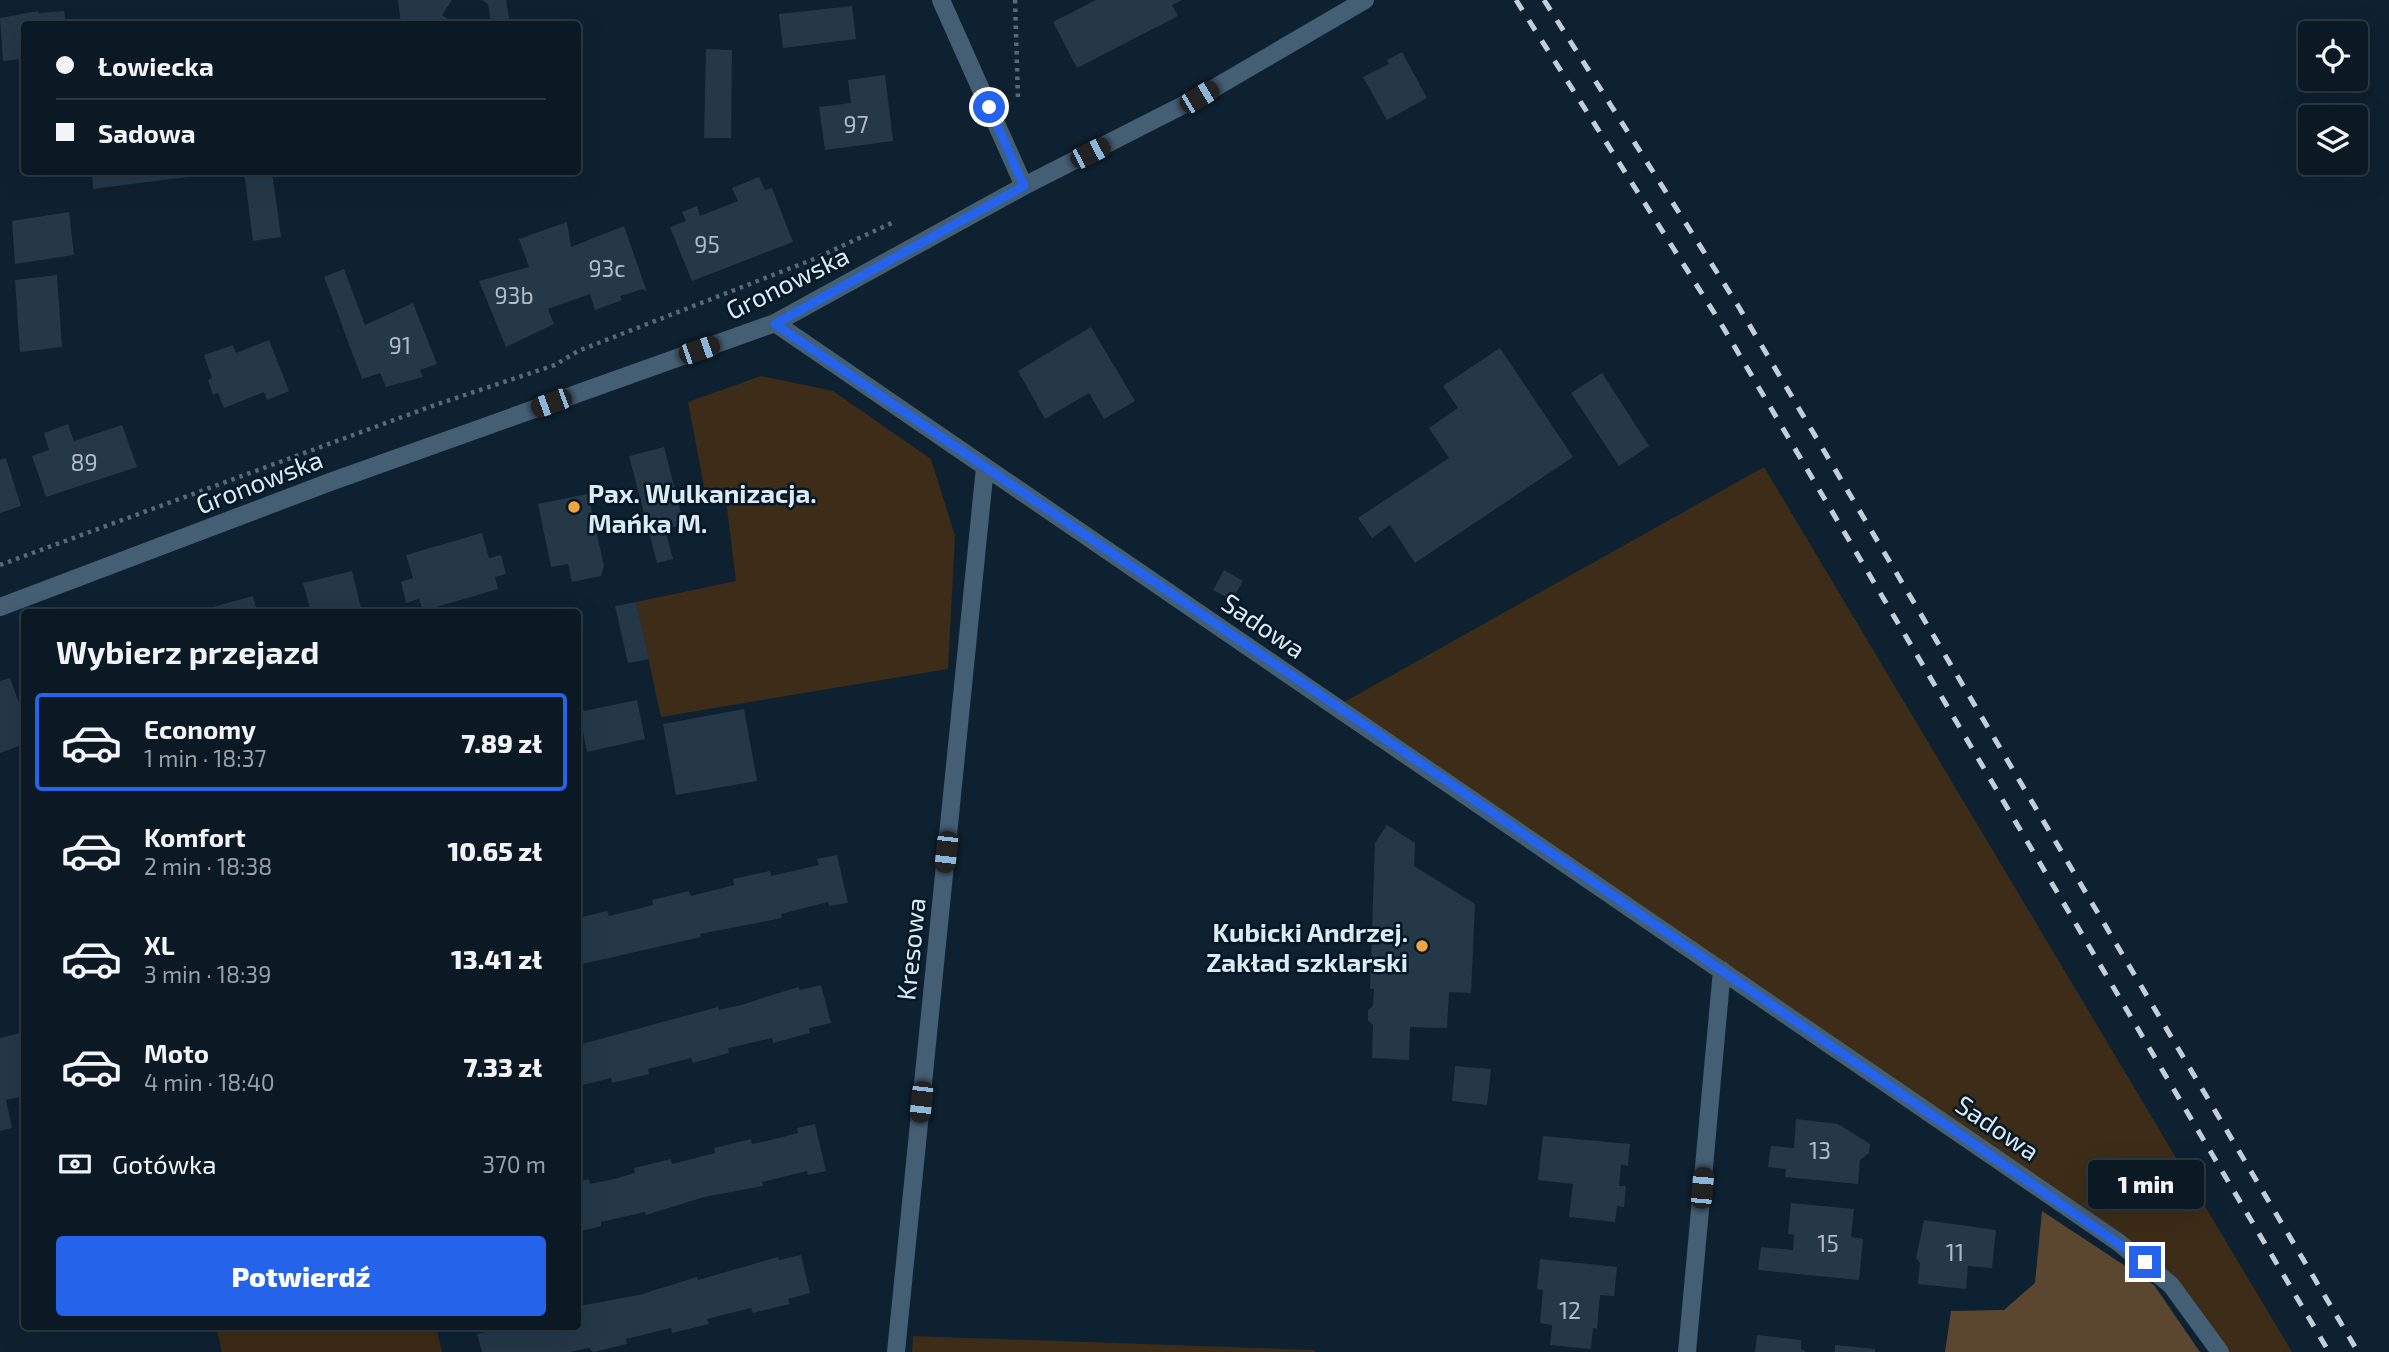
<!DOCTYPE html>
<html lang="pl">
<head>
<meta charset="utf-8">
<style>
  :root { --surface:#0a1924; --page:#13222c; --text:#f1f3f6; --muted:#99a0a6; --line:#2a3841; --accent:#2563eb }
  body { margin:0; font-family:"Exo 2",sans-serif; background:var(--page); color:var(--text); height:100vh; display:flex; flex-direction:column; font-size:26px; white-space:nowrap }
  * { box-sizing:border-box; margin:0 }
  p { font-size:23px; color:var(--muted) }
  .icon { flex:none; width:38px; height:38px; fill:none; stroke:currentColor; stroke-width:2; stroke-linecap:round; stroke-linejoin:round }
  .map { position:relative; flex:1; overflow:hidden }
  .details { position:absolute; left:21px; top:609px; width:560px; height:721px; display:flex; flex-direction:column; background:var(--surface); border-radius:7px; box-shadow:0 7px 28px #0002,0 0 0 2px var(--line) }
  .details>* { flex:none }
  .guide { position:absolute; left:21px; top:21px; width:560px; height:154px; border-radius:7px; box-shadow:0 7px 28px #0002,0 0 0 2px var(--line); display:grid; align-content:center; height:154px; padding:0 35px; background:var(--surface) }
  .buttons { position:absolute; left:2298px; top:21px; display:grid; gap:14px }
  .buttons a { display:grid; place-items:center; width:70px; height:70px; border-radius:7px; background:var(--surface); box-shadow:0 7px 28px #0002,0 0 0 2px var(--line); font-size:35px }
  .end { position:absolute; width:32px; height:32px; margin:-16px; border:9px solid #2563eb; background:#fff; box-shadow:0 0 0 4px #fff }
  .from { border-radius:50% }
  .bubble { position:absolute; height:49px; border-radius:7px; background:var(--surface); box-shadow:0 7px 28px #0002,0 0 0 2px var(--line); font-size:23px; font-weight:800; line-height:49px; text-align:center }
  .car { position:absolute; width:21px; height:42px; margin:-21px -10px; border-radius:9px; box-shadow:0 0 5px 2px #0007; background:linear-gradient(#222 24%,#8ab4d8 0 40%,#222 0 76%,#8ab4d8 0 86%,#222 0) }
  .guide b { display:flex; align-items:center; gap:24px; height:66px; font-size:26px }
  .guide b+b { border-top:2px solid var(--line) }
  .guide i { width:18px; height:18px; background:var(--text) }
  ul { padding:0; list-style:none }
  li { display:flex; align-items:center; gap:21px; height:98px; margin:0 14px 10px; padding:0 21px; border:4px solid transparent; border-radius:7px }
  li div { flex:1 }
  li b { display:block; font-size:26px }
  li em { font-style:normal; font-weight:800 }
  li.on { border-color:var(--accent) }
  li>.icon { width:63px; height:63px; stroke-width:1.5 }
  h2 { padding:0 35px; font-size:32px; line-height:84px }
  .pay { display:flex; align-items:center; gap:18px; height:77px; padding:0 35px; font-size:26px }
  .pay p { margin-inline-start:auto }
  .button { display:flex; gap:14px; margin-top:auto; padding:14px 35px }
  .button a { flex:1; height:80px; border-radius:7px; background:var(--accent); color:#fff; font-size:28px; font-weight:800; line-height:80px; text-align:center }
  .map>svg:first-child { display:block }
  .green { fill:#3c2c18 }
  .forest { fill:#5b4730 }
  .building { fill:#243848 }
  .lines { fill:none; stroke-linecap:round; stroke-linejoin:round }
  .path { stroke:#596976; stroke-width:4.5; stroke-dasharray:3.5 5; stroke-linecap:butt }
  .minor { stroke:#445e74; stroke-width:18 }
  .rail { stroke:#c2ced9; stroke-width:5; stroke-dasharray:12 12; stroke-linecap:butt }
  .route { stroke:#2563eb; stroke-width:9 }
  .poi-dot { fill:#f1a540; stroke:#051826; stroke-width:2.5 }
  .labels { text-anchor:middle; dominant-baseline:central; stroke-width:5; stroke-linejoin:round; paint-order:stroke }
  .number-label { font-size:23px; fill:#afbdc8 }
  .street-label { font-size:26px; fill:#dde9f3; stroke:#051826 }
  .poi-label { font-size:26px; font-weight:bold; fill:#dde9f3; stroke:#051826; text-anchor:start }
</style>
</head>
<body>
<div class="map">
<svg width="2389" height="1352" viewBox="0 0 2389 1352">
  <rect width="100%" height="100%" fill="#0e2130"/>
  <!-- green -->
  <path class="green" d="M761,376L833,391L931,459L955,536L948,669L661,717L636,602L736,581L725,492H705L688,402Z
    M1764,467L2292,1352H2220L2171,1285L1337,706Z
    M216,1327H436L442,1352H222Z
    M913,1336L1315,1350V1352H912Z"/>
  <!-- forest -->
  <path class="forest" d="M2042,1211L2154,1285L2200,1352H1945L1951,1311L2004,1310L2035,1283Z"/>
  <!-- building -->
  <path class="building" d="M398,0H452L442,15L455,24H401Z
    M482,0H506L510,24H491L488,4Z
    M1096,0H1182L1172,5L1178,16L1077,68L1053,22Z
    M852,6L856,39L783,48L779,14Z
    M38,11L39,13L64,11L66,24H24V66L21,59L3,61L0,18Z
    M706,49L732,50L731,138H704Z
    M1402,52L1427,98L1387,120L1363,77L1389,64L1387,60Z
    M885,75L893,141L825,150L819,107L851,103L848,80Z
    M92,172H219V173L93,189Z
    M244,172H272L281,237L253,241Z
    M759,177L765,190L772,188L793,242L692,281L670,227L686,221L682,212L697,206L700,216L738,201L732,188Z
    M69,212L74,255L15,264L12,221Z
    M567,222L571,247L624,226L647,292L643,289L620,296L622,300L595,310L590,294L548,309L554,324L506,347L479,281L529,267L519,239Z
    M344,269L365,325L413,303L437,364L420,370L423,377L386,387L380,373L362,379L324,277Z
    M57,275L62,347L20,352L15,280Z
    M1091,327L1135,401L1104,419L1089,393L1045,419L1018,371Z
    M269,340L289,391L267,400L264,392L224,408L218,393L213,395L208,380L212,378L204,355L233,345L236,353Z
    M1500,348L1573,457L1415,563L1390,525L1372,538L1358,518L1449,458L1429,428L1458,408L1443,386Z
    M1602,373L1649,446L1619,466L1571,393Z
    M68,424L74,441L122,425L137,467L46,497L32,456L49,450L44,433Z
    M664,447L684,525L665,529L673,559L657,563L629,456Z
    M6,458L21,506L0,513V460Z
    M588,494L604,566L601,576L572,582L568,564L551,567L538,504Z
    M482,533L489,558L501,555L506,574L495,577L498,589L423,611L419,599L406,603L401,582L413,578L406,555Z
    M1224,570L1243,581L1232,600L1213,590Z
    M352,571L362,612H311L303,583Z
    M253,596L257,612H195Z
    M636,602L649,659L628,663L615,606Z
    M10,678L24,717V744L0,753V681Z
    M637,700L645,739L587,752L579,712Z
    M744,709L757,781L676,795L663,724Z
    M1387,825L1415,843L1414,866L1475,904L1471,993L1449,992L1447,1028L1410,1027L1409,1060L1372,1058L1373,1025L1368,1021V1010L1373,1006L1374,989H1370L1375,843Z
    M837,855L848,903L829,906L828,902L781,914L782,918L700,934L701,937L578,965V918L607,911L609,916L653,905L652,900L689,891L691,896L734,885L733,879L770,871L771,876L819,865L817,859Z
    M821,985L831,1023L809,1028L810,1033L773,1043L772,1038L728,1048L729,1053L693,1063L691,1058L648,1069L649,1074L612,1083L611,1078L578,1086V1045L718,1007L719,1010L741,1005L798,987L800,990Z
    M24,1032V1096L6,1100L12,1128L0,1131V1038Z
    M1455,1066L1491,1069L1487,1105L1452,1101Z
    M1796,1119L1838,1124L1870,1144L1869,1153L1860,1160L1858,1184L1785,1177L1786,1169L1768,1167L1771,1146L1794,1148Z
    M815,1124L826,1171L808,1175L807,1171L762,1182L763,1186L704,1197L646,1215L645,1212L601,1222V1226L578,1232V1182L589,1179L590,1184L614,1179L635,1173L634,1168L671,1159L672,1164L715,1153L714,1148L751,1139L752,1144L775,1139L798,1133L797,1128Z
    M1543,1136L1630,1144L1628,1166L1621,1164L1619,1186H1626L1624,1207L1617,1206L1615,1222L1569,1217L1573,1184L1538,1180Z
    M1791,1203L1854,1209L1851,1237L1863,1239L1859,1280L1758,1270L1761,1247L1793,1250L1794,1235L1788,1234Z
    M1924,1220L1996,1230L1992,1268L1968,1266L1966,1289L1918,1284L1920,1263L1916,1258Z
    M801,1255L810,1293L788,1299L790,1304L753,1313L751,1308L707,1319L709,1324L672,1333L671,1328L626,1339L627,1344L593,1352L589,1348L570,1352H482L477,1334L499,1329L498,1326H578L579,1306L639,1295L697,1277L698,1280L778,1257L779,1260Z
    M1540,1259L1617,1267L1614,1296L1600,1295L1597,1329L1593,1328L1591,1349L1550,1345L1552,1325L1540,1323L1543,1290L1537,1289Z
    M1757,1335L1801,1340V1349L1807,1352H1755Z
    M1835,1345L1875,1349V1352H1835Z"/>
  <g class="lines">
    <!-- path -->
    <path class="path" d="M1015,0L1018,99
      M0,565L432,406L555,365L578,351L814,259L896,221"/>
    <!-- minor -->
    <path class="minor" d="M941,0L1024,186
      M775,323L2118,1242L2171,1285L2220,1352
      M0,607L330,482L775,323L1024,186L1199,97L1365,0
      M896,1352L985,467
      M1687,1352L1722,970"/>
    <!-- rail -->
    <path class="rail" d="M1516,0L1720,322L2329,1352
      M1544,0L1737,304L2358,1352"/>
  </g>
  <g class="lines">
    <!-- route -->
    <path class="route" d="M989,107L1024,186L775,324L1400,749L2145,1262"/>
  </g>
  <!-- markers -->
  <g class="poi-dot">
    <circle cx="574" cy="507" r="7"/>
    <circle cx="1422" cy="946" r="7"/>
  </g>
  <g class="labels">
    <!-- number labels -->
    <g class="number-label">
      <text x="856" y="124">97</text>
      <text x="707" y="244">95</text>
      <text x="607" y="268">93c</text>
      <text x="514" y="295">93b</text>
      <text x="400" y="345">91</text>
      <text x="84" y="462">89</text>
      <text x="1820" y="1150">13</text>
      <text x="1828" y="1243">15</text>
      <text x="1955" y="1252">11</text>
      <text x="1570" y="1310">12</text>
    </g>
    <!-- street labels -->
    <g class="street-label">
      <text transform="translate(787 282) rotate(-26)">Gronowska</text>
      <text transform="translate(259 481) rotate(-21)">Gronowska</text>
      <text transform="translate(1264 625) rotate(34)">Sadowa</text>
      <text transform="translate(910 949) rotate(-84)">Kresowa</text>
      <text transform="translate(1998 1127) rotate(34)">Sadowa</text>
    </g>
    <!-- poi labels -->
    <g class="poi-label">
      <text x="588" y="492">Pax. Wulkanizacja.<tspan x="588" dy="30">Mańka M.</tspan></text>
      <text x="1408" y="931" text-anchor="end">Kubicki Andrzej.<tspan x="1408" dy="30">Zakład szklarski</tspan></text>
    </g>
  </g>
</svg>
<div class="buttons">
<a><svg class="icon" aria-label="locate" viewBox="0 0 24 24"><circle cx="12" cy="12" r="6"/><path d="M12 2v4M12 18v4M2 12h4M18 12h4"/></svg></a>
<a><svg class="icon" aria-label="layers" viewBox="0 0 24 24"><path d="M12 4l9 5-9 5-9-5zM3 14l9 5 9-5"/></svg></a>
</div>
<i class="end from" style="left:989px;top:107px"></i>
<i class="end" style="left:2145px;top:1262px"></i>
<div class="bubble" style="left:2088px;top:1160px;width:116px">1 min</div>
<i class="car" style="left:1199px;top:97px;rotate:59deg"></i>
<i class="car" style="left:1090px;top:153px;rotate:63deg"></i>
<i class="car" style="left:699px;top:350px;rotate:71deg"></i>
<i class="car" style="left:551px;top:403px;rotate:250deg"></i>
<i class="car" style="left:946px;top:852px;rotate:186deg"></i>
<i class="car" style="left:921px;top:1102px;rotate:186deg"></i>
<i class="car" style="left:1702px;top:1188px;rotate:5deg"></i>
<div class="guide">
<b><i class="from"></i>Łowiecka</b>
<b><i></i>Sadowa</b>
</div>
<section class="details">
<h2>Wybierz przejazd</h2>
<ul>
<li class="on"><svg class="icon" aria-label="car" viewBox="0 0 24 24"><path d="M5 17H2v-5l4-1 3-4h7l3 4 3 1v5h-3M9 17h6M6 11h13"/><circle cx="7" cy="17" r="2"/><circle cx="17" cy="17" r="2"/></svg><div><b>Economy</b><p>1 min · 18:37</p></div><em>7.89 zł</em></li>
<li><svg class="icon" aria-label="car" viewBox="0 0 24 24"><path d="M5 17H2v-5l4-1 3-4h7l3 4 3 1v5h-3M9 17h6M6 11h13"/><circle cx="7" cy="17" r="2"/><circle cx="17" cy="17" r="2"/></svg><div><b>Komfort</b><p>2 min · 18:38</p></div><em>10.65 zł</em></li>
<li><svg class="icon" aria-label="car" viewBox="0 0 24 24"><path d="M5 17H2v-5l4-1 3-4h7l3 4 3 1v5h-3M9 17h6M6 11h13"/><circle cx="7" cy="17" r="2"/><circle cx="17" cy="17" r="2"/></svg><div><b>XL</b><p>3 min · 18:39</p></div><em>13.41 zł</em></li>
<li><svg class="icon" aria-label="car" viewBox="0 0 24 24"><path d="M5 17H2v-5l4-1 3-4h7l3 4 3 1v5h-3M9 17h6M6 11h13"/><circle cx="7" cy="17" r="2"/><circle cx="17" cy="17" r="2"/></svg><div><b>Moto</b><p>4 min · 18:40</p></div><em>7.33 zł</em></li>
</ul>
<div class="pay"><svg class="icon" aria-label="cash" viewBox="0 0 24 24"><path d="M3 7h18v10H3z"/><circle cx="12" cy="12" r="2"/></svg>Gotówka<p>370 m</p></div>
<div class="button"><a>Potwierdź</a></div>
</section>
</div>
</body>
</html>
